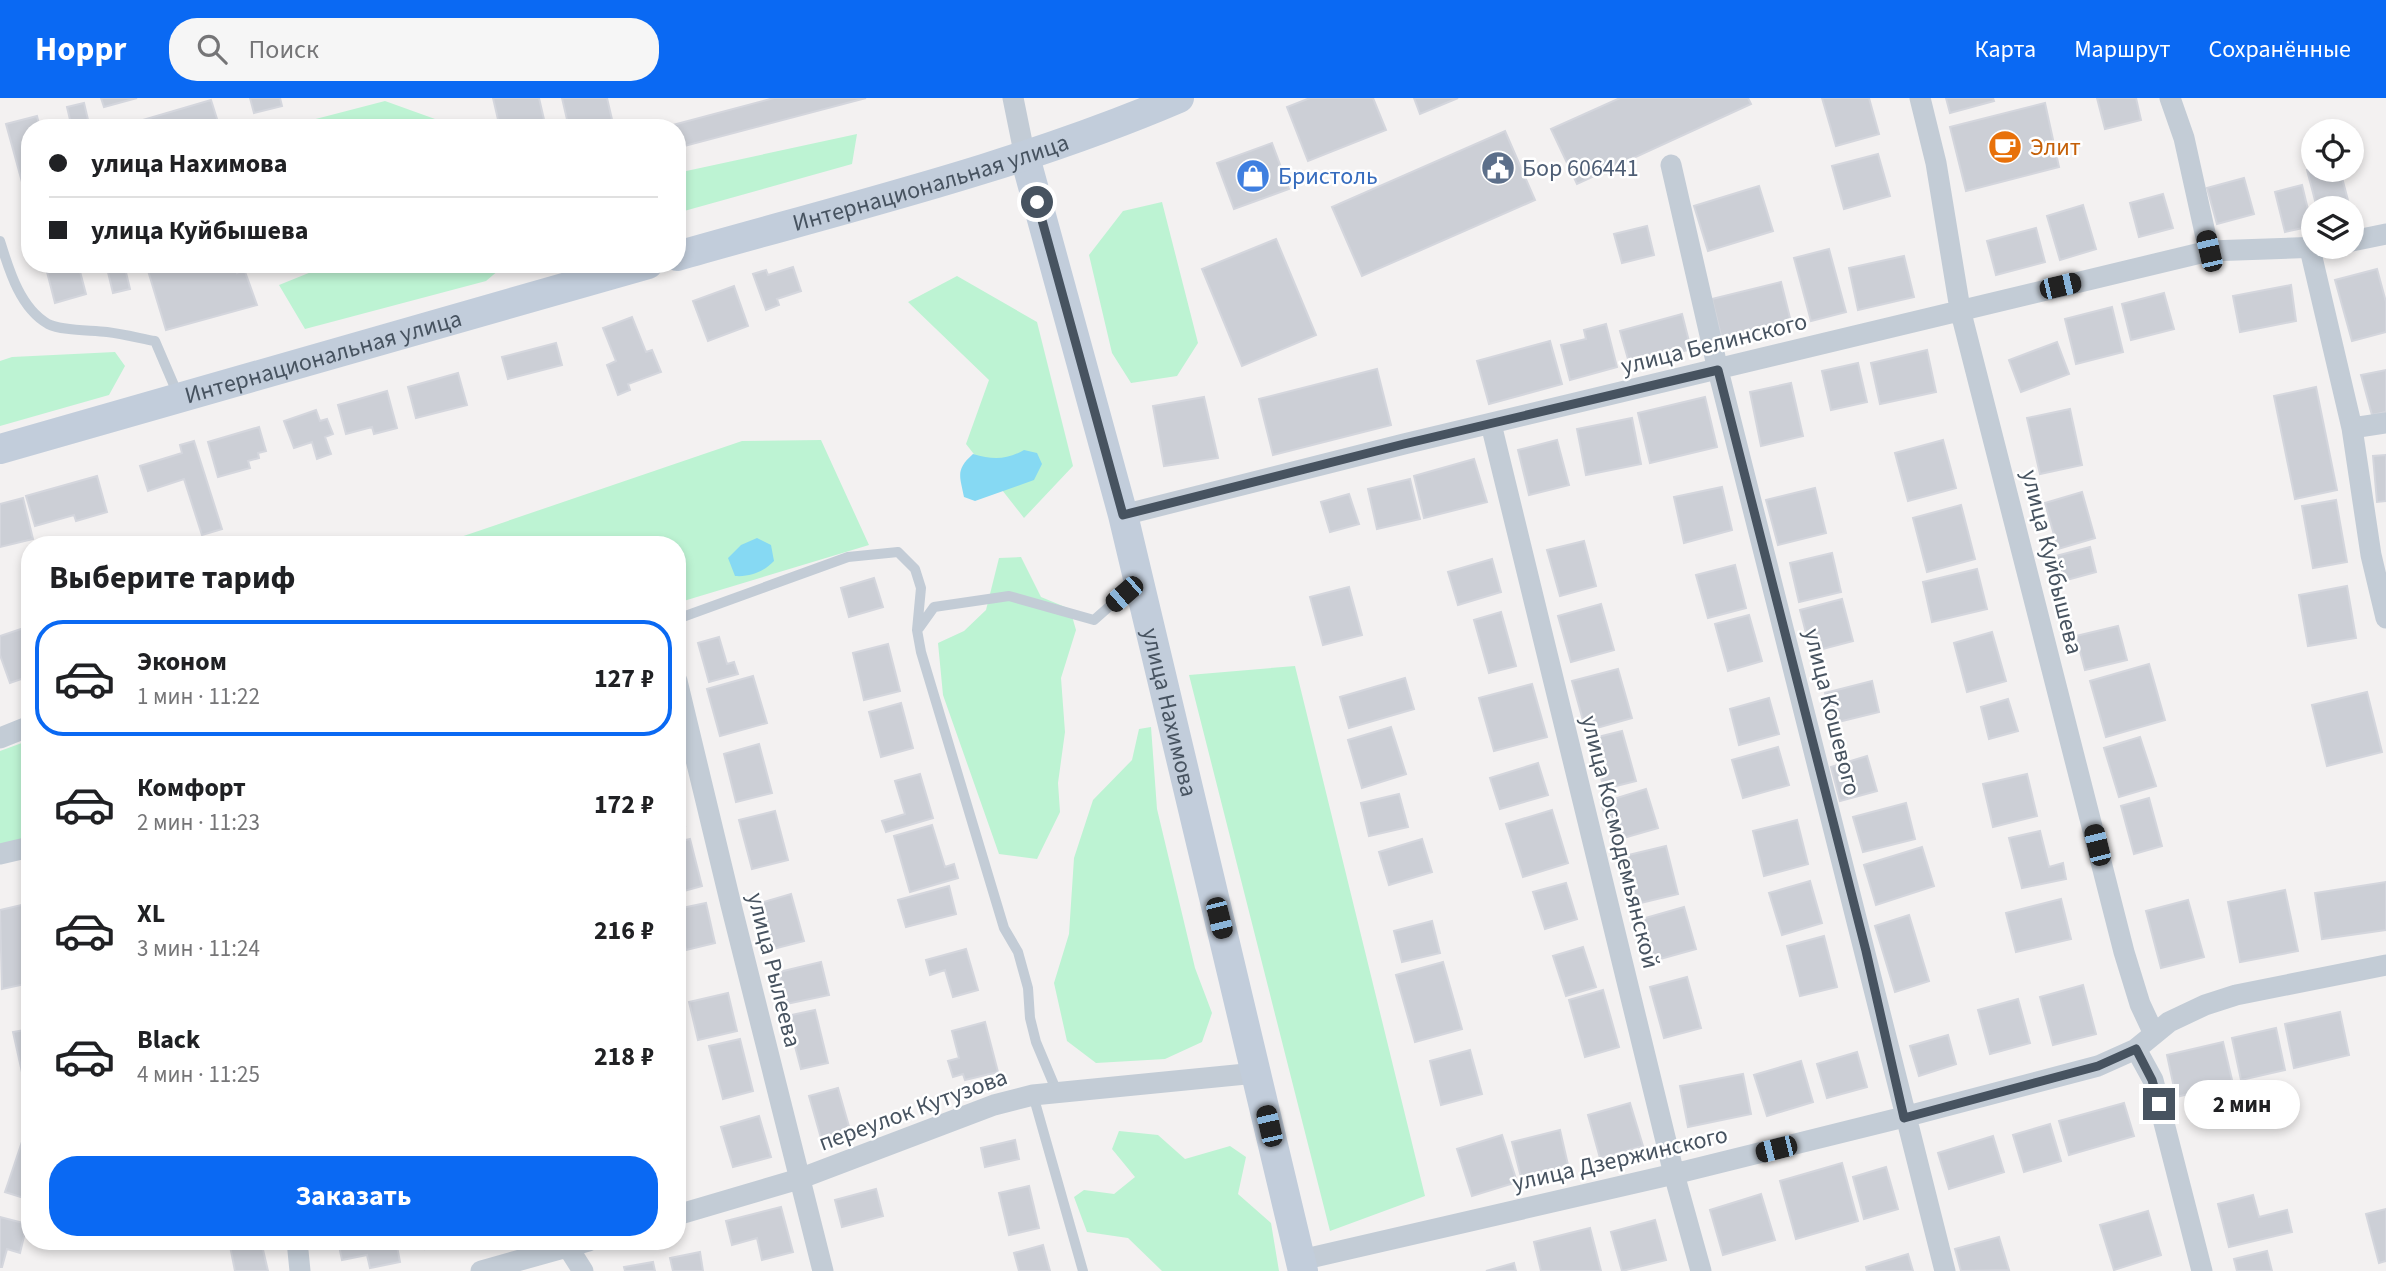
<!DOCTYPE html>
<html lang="ru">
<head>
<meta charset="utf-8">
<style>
  :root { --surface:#fff; --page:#f6f6f6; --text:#202124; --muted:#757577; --line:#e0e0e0; --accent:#0a69f3 }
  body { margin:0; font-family:"Source Sans 3",sans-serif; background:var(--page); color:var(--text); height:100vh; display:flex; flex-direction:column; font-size:26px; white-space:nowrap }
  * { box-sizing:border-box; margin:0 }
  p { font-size:23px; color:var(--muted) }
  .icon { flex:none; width:38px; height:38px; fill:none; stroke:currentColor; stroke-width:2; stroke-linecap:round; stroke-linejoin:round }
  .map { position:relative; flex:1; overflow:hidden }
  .side { position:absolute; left:21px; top:438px; width:665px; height:714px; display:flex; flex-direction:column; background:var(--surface); border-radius:28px; box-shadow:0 4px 10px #0003 }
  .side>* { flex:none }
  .guide { position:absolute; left:21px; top:21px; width:665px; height:154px; border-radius:28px; box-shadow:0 4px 10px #0003; display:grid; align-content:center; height:154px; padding:0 28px; background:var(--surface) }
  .fabs { position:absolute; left:2301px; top:21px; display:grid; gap:14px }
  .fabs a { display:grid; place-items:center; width:63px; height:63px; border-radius:50%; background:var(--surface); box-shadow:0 4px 10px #0003; font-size:35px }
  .end { position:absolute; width:32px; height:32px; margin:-16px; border:9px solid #475360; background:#fff; box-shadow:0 0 0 4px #fff }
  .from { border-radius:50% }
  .bubble { position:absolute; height:49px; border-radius:24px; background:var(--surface); box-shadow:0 4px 10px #0003; font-size:23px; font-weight:700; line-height:49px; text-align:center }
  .car { position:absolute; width:21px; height:42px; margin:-21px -10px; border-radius:9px; box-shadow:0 0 5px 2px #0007; background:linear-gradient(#222 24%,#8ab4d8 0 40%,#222 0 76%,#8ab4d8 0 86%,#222 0) }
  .guide b { display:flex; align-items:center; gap:24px; height:66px; font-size:26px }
  .guide b+b { border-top:2px solid var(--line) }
  .guide i { width:18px; height:18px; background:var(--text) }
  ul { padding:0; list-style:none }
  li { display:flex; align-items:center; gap:21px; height:116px; margin:0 14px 10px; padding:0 14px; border:4px solid transparent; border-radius:28px }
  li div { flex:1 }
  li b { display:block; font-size:26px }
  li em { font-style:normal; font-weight:700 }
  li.on { border-color:var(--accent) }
  li>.icon { width:63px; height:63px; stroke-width:1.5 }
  h2 { padding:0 28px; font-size:32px; line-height:84px }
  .button { display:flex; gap:14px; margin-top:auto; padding:14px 28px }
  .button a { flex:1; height:80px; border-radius:28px; background:var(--accent); color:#fff; font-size:28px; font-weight:700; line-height:80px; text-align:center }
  header { display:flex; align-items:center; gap:42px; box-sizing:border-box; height:98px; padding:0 35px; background:var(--accent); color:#fff }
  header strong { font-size:33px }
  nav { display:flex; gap:38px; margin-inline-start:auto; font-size:24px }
  .search { width:490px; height:63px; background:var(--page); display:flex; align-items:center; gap:18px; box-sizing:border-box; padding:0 24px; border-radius:28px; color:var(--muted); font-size:26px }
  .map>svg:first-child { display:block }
  .green { fill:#bdf3d3 }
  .water { fill:#86d9f3 }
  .building { fill:#cccfd6; stroke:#d4d6dd; stroke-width:2 }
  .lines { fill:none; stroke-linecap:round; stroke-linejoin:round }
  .lane { stroke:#c3ccd6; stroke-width:10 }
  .street { stroke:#c3ccd6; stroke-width:21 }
  .secondary { stroke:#c2cddb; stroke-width:30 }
  .route { stroke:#475360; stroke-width:9 }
  .labels { text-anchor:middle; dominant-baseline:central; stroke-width:5; stroke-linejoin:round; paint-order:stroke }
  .food-label { font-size:24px; fill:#c56008; stroke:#fff; text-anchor:start }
  .service-label { font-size:24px; fill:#4e5e75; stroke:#fff; text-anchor:start }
  .shop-label { font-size:24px; fill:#366cbe; stroke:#fff; text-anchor:start }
  .street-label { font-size:24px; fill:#475360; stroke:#fff }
</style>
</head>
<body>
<header>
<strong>Hoppr</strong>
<div class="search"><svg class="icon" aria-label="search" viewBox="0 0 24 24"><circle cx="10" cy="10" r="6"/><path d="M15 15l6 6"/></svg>Поиск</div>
<nav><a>Карта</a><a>Маршрут</a><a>Сохранённые</a></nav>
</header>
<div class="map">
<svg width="2386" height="1173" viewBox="0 0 2386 1173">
  <rect width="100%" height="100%" fill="#f3f1f1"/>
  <!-- green -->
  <path class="green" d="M385,3L460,30H281Z
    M857,36L852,66L677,115V75Z
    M1162,104L1198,245L1177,278L1131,285L1112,255L1089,157L1123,113Z
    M331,166H506L486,183L305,231L279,187Z
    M957,178L1037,224L1073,368L1024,420L966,346L989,282L908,204Z
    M115,254L125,268L109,297L0,328V263L12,259Z
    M821,342L869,447L677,505V446H440L742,343Z
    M1021,459L1041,499L1070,511L1076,532L1061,580L1065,634L1058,685L1060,714L1037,761L999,756L943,597L938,545L964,533L986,512L999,460Z
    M1295,568L1425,1098L1330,1133L1189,577Z
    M1151,629L1157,711L1195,870L1212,915L1202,944L1165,961L1096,965L1067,943L1054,885L1069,836L1074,760L1093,702L1132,662L1139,631Z
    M30,642V742L0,749V653Z
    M1119,1033L1158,1037L1185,1061L1230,1048L1246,1059L1238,1096L1271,1125L1279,1173H1162L1128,1140L1087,1134L1074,1099L1084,1092L1114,1096L1135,1079L1112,1051Z"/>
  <!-- water -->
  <path class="water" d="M1024,352L1037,355L1042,366L1034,382L975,403L964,399C960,378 955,372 973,356C993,362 1006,362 1024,352Z
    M757,440L771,447L774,463C763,474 751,479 735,478L728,460L741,447Z"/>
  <!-- building -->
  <path class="building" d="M101,0H137L104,9Z
    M250,0H280L282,8L254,15Z
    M493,0H539L546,30H500Z
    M562,0H607L614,30H569Z
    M774,0H866L677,50V30L669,28Z
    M1310,0H1373L1386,32L1308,63L1287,9Z
    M1414,0H1458L1420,16Z
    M1620,0H1748L1751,6L1577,86L1551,31Z
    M1822,0H1869L1879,36L1836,48Z
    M1946,0H1993L1994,3L1950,15Z
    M2097,0H2136L2141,22L2105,31Z
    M211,2L218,24L198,30H127L126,27Z
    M84,5L90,30H72L67,9Z
    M2045,5L2059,69L1966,93L1950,29Z
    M37,18L40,30H30V113L6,26Z
    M1505,33L1535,102L1362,178L1332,109Z
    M1272,45L1289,91L1234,111L1217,65Z
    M1878,56L1890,98L1844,111L1832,68Z
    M2314,70L2340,72L2350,110H2317L2307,72Z
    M2244,80L2254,116L2217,126L2207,90Z
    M2302,87L2312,128L2285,134L2275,94Z
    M1759,88L1773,133L1708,153L1694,108Z
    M2163,96L2173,130L2139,139L2130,105Z
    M2083,107L2096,151L2060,162L2047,118Z
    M1647,128L1654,157L1622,165L1614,136Z
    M2036,130L2045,164L1996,177L1987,143Z
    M1276,141L1316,237L1242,268L1202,171Z
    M1829,151L1846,214L1811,223L1794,160Z
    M1904,158L1914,199L1858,212L1849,170Z
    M45,166H78L86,196L55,205Z
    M106,166H124L130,191L113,195Z
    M146,166H235L237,175L244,171L257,207L166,232Z
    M793,169L801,193L777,201L779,207L766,212L753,176L766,172L768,177Z
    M2377,171L2386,204V234L2352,243L2335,182Z
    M1781,184L1791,224L1722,242L1712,201Z
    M2291,187L2296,223L2240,234L2233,198Z
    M734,188L748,228L708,243L693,203Z
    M2164,195L2174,231L2131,242L2122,206Z
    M2112,209L2123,254L2076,266L2065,221Z
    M1682,216L1691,251L1630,268L1620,233Z
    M632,219L646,254L652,252L661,274L628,286L630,292L618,297L607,267L616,263L603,230Z
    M1606,226L1617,269L1570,282L1561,247L1586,241L1584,232Z
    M1550,243L1562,286L1489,306L1477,263Z
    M2057,244L2069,276L2021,294L2009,262Z
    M556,245L562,267L508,281L502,259Z
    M1927,252L1936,294L1880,306L1871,265Z
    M1858,265L1867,304L1831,312L1822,273Z
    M1377,271L1391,327L1273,357L1259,301Z
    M2386,272V314L2372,317L2361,277Z
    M458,275L467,307L416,320L408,289Z
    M1791,285L1803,338L1761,348L1750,294Z
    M2316,289L2337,392L2295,401L2274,298Z
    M387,293L397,330L374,336L372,329L346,336L338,307Z
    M1204,299L1218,360L1164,368L1153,308Z
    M1705,299L1717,349L1650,365L1638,315Z
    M2070,311L2082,367L2040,376L2027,320Z
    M316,312L320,323L327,321L333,336L325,339L331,356L317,361L312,344L294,350L284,323Z
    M1632,320L1641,366L1586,377L1577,331Z
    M259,329L266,353L258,355L259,360L248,363L250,370L218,379L208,344Z
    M1557,342L1569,387L1529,397L1518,352Z
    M1943,342L1956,390L1908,403L1895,355Z
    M194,343L222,431L202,437L184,381L148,393L140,368L182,355L180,347Z
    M2386,357V403L2377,404L2373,358Z
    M1474,361L1487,404L1424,420L1414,378Z
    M97,378L107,414L76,423L74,417L35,428L26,398Z
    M1410,381L1420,421L1377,431L1368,391Z
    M1722,389L1732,432L1684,445L1674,399Z
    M1815,390L1826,435L1778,447L1766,402Z
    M2082,394L2095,440L2058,451L2045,405Z
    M1349,396L1359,426L1330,434L1321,404Z
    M23,400L33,441L0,449V406Z
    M2336,402L2347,464L2313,470L2302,408Z
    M1961,407L1975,461L1927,474L1913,420Z
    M1584,443L1596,488L1560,498L1547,452Z
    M2090,449L2096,474L2063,483L2056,458Z
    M1832,455L1841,494L1799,504L1790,465Z
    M1492,461L1501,494L1458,507L1448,474Z
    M1735,467L1746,510L1708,520L1696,477Z
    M1977,471L1987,511L1932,524L1923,484Z
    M874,480L883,509L849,519L841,490Z
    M2347,488L2356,540L2308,548L2299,497Z
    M1349,489L1362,537L1323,547L1310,499Z
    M1842,501L1853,543L1811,554L1800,512Z
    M1601,506L1614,552L1571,564L1558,518Z
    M1501,514L1516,568L1489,575L1474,522Z
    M1749,517L1762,563L1728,573L1715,526Z
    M30,528V578L10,585L0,557V538Z
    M2118,528L2127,562L2085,572L2076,538Z
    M1992,534L2006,583L1967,594L1954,545Z
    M719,539L727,566L734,564L738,576L709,584L698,545Z
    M888,546L900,593L864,602L853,555Z
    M2149,566L2165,622L2106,639L2090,583Z
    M1618,571L1632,620L1586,633L1572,583Z
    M753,578L767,625L720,638L707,591Z
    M1405,580L1414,611L1349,630L1340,599Z
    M1872,583L1879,614L1834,625L1825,595Z
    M1532,586L1547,639L1494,653L1479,600Z
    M2367,594L2382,654L2327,668L2312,607Z
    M1769,600L1779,636L1739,647L1730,611Z
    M2008,601L2018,633L1989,641L1981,609Z
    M901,605L913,650L881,659L869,614Z
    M1391,629L1406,676L1362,690L1348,642Z
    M1622,633L1636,683L1604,691L1590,641Z
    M2140,639L2156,688L2119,699L2104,650Z
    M759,646L772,695L736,704L724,656Z
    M1778,649L1789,687L1743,700L1732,662Z
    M1867,658L1877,693L1840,703L1831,669Z
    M1538,665L1548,697L1500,711L1490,680Z
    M920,676L933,720L886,734L882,723L905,716L895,683Z
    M2027,676L2037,718L1993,729L1983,686Z
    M1646,691L1658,730L1613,743L1601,705Z
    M1399,696L1408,729L1369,738L1361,705Z
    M2149,700L2162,748L2134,756L2121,708Z
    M677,702L685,728L677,730Z
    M1906,705L1915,741L1863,754L1853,719Z
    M1552,712L1568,765L1523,779L1506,726Z
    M775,713L788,762L752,771L739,722Z
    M1797,722L1808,766L1764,778L1753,733Z
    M932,727L945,769L954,766L958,780L910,794L894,738Z
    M2040,733L2049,769L2063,765L2066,781L2022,790L2009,740Z
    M690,741L702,788L677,795V744Z
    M1422,741L1432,774L1389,787L1379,754Z
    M1666,748L1678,796L1628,808L1616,760Z
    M1922,749L1934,788L1876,807L1864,767Z
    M1810,783L1822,825L1782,837L1769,795Z
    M2386,784V832L2322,841L2315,795Z
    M1566,785L1577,821L1545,831L1533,794Z
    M949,788L956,816L906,829L898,802Z
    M2285,792L2298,853L2240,864L2228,804Z
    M791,796L804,843L773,851L760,805Z
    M2061,801L2071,841L2016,854L2006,815Z
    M2188,802L2204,859L2161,870L2146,813Z
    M30,805V839L22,841L27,867L30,866V885L2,891L0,812Z
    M706,805L715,845L686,852L677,811Z
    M1684,809L1696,851L1653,863L1642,821Z
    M1909,817L1929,883L1895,894L1875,828Z
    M1432,823L1440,855L1402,864L1394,833Z
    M1824,838L1837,889L1800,898L1787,848Z
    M1583,849L1596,889L1566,898L1553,858Z
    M966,851L978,892L953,899L945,872L930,877L926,862Z
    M821,864L829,897L786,906L779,874Z
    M1443,864L1462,931L1415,944L1396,877Z
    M1687,879L1701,930L1664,940L1650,889Z
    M2083,887L2096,936L2053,947L2040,899Z
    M1603,892L1619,949L1585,959L1569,902Z
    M728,895L737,933L698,942L689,904Z
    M2018,901L2030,945L1990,956L1978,912Z
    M815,912L828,965L801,971L787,918Z
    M2340,914L2349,957L2294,970L2285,926Z
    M985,924L998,974L965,982L963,976L953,979L948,963L959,960L952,933Z
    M2276,930L2285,972L2241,982L2232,940Z
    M30,931V1010L13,934Z
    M1948,937L1956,966L1919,978L1910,948Z
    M740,941L753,993L723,1001L709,948Z
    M2223,944L2233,986L2176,999L2167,957Z
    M1470,952L1482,996L1441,1007L1430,963Z
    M1857,954L1867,989L1827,1000L1817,966Z
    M1801,963L1813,1004L1767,1018L1754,977Z
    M1743,976L1751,1016L1688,1029L1680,988Z
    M838,990L852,1039L823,1047L809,998Z
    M1630,1005L1643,1048L1600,1060L1588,1017Z
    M2124,1005L2134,1038L2069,1057L2059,1023Z
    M759,1018L771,1059L733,1069L721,1029Z
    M2050,1026L2061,1063L2024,1074L2013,1037Z
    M27,1029L30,1030V1102L5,1094Z
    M1560,1032L1568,1067L1521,1079L1512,1044Z
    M1502,1037L1517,1084L1472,1098L1457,1051Z
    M1993,1038L2004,1074L1949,1091L1938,1055Z
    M1015,1042L1019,1061L985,1069L981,1050Z
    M1842,1065L1858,1123L1796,1141L1780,1083Z
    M1886,1069L1898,1111L1864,1121L1853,1079Z
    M1029,1088L1039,1130L1009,1137L999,1095Z
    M876,1091L883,1118L842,1129L835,1102Z
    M1761,1096L1775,1142L1723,1157L1710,1112Z
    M2253,1097L2259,1119L2287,1112L2292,1134L2229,1149L2218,1106Z
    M781,1109L793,1154L762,1162L757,1140L732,1147L726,1123Z
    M2386,1111V1163L2379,1165L2366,1116Z
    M2148,1113L2161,1157L2114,1172L2100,1127Z
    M0,1119L27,1126L20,1155L7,1151L2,1169H0Z
    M1655,1122L1666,1162L1622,1173L1611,1134Z
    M1590,1130L1601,1173H1541L1534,1144Z
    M1999,1139L2009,1172L1961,1173L1955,1151Z
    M229,1143H261L268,1173H235Z
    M338,1143H396L400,1164L370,1170L367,1157L342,1162Z
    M423,1143H444L445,1147L425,1151Z
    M1043,1147L1050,1173H1019L1014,1155Z
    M2267,1153L2272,1173H2237L2234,1161Z
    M700,1154L703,1173H673L670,1160Z
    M1908,1156L1913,1173H1867L1866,1169Z
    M653,1164L655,1173H625L624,1169Z
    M1514,1165L1516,1173H1486Z"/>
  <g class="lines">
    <!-- lane -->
    <path class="lane" d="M0,143C9,172 20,210 48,226C62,233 91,232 107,234C123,236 139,240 155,243L179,299
      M677,521L848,459L898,454L915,471L921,490L917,532L921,554L1004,830L1018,854L1028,890L1030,920L1036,944L1057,994
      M919,530L934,509L1009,498L1094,522L1136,485
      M1033,997L1083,1173"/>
    <!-- street -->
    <path class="street" d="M1013,0L1025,59
      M1920,0L1936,65L1960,211L2124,854L2140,906L2154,936
      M2170,0L2184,40L2209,153
      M1671,67L1718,272L1945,1173
      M2352,143L2386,136
      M2310,151L2352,330L2371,457L2386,520
      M1491,326L1674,1076L1701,1173
      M2352,330L2386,325
      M1123,417L1404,346L2209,153L2320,149
      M677,583L731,807L823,1173
      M0,640L30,628
      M0,756L30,749
      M2136,951L2153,982L2202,1173
      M677,1117L799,1081L994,1007L1033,997L1256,975
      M297,1143L300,1173
      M564,1143L583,1173
      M1301,1162L1674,1076L1904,1019L2098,968L2136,951L2169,924L2205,907L2236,897L2386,867
      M481,1173L589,1143"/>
    <!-- secondary -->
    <g class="secondary">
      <path id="s1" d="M1025,59L1123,417L1303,1173"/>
      <path id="s2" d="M677,158C845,110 1018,69 1179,0"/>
      <path id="s3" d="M0,351L648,166"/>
    </g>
  </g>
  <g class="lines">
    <!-- route -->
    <path class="route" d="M1037,104L1123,417L1404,346L1718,272L1866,853L1904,1020L2098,968L2136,951L2152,982L2159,1006"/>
  </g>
  <!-- icons -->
  <defs>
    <g id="cafe-disc" transform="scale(1.75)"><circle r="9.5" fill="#e8710a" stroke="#fff"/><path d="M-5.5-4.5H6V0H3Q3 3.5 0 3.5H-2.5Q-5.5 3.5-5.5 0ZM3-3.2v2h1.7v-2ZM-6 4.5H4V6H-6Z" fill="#fff"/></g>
    <g id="civic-disc" transform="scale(1.75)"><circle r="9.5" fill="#5c6f8a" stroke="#fff"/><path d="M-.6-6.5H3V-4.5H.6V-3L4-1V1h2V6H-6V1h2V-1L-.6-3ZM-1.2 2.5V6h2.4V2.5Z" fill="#fff"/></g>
    <g id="shop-disc" transform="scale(1.75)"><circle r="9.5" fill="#3f7fe0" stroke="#fff"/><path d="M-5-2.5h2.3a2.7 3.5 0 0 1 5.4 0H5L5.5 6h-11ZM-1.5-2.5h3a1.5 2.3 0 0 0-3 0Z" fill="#fff"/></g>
  </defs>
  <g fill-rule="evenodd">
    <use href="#cafe-disc" x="2005" y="49"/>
    <use href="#civic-disc" x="1498" y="70"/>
    <use href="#shop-disc" x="1253" y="78"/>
  </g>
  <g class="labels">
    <!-- food labels -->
    <g class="food-label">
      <text x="2030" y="49">Элит</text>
    </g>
    <!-- service labels -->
    <g class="service-label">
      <text x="1522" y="70">Бор 606441</text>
    </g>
    <!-- shop labels -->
    <g class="shop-label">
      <text x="1278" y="78">Бристоль</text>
    </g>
    <!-- street labels -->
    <g class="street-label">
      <text stroke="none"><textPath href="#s2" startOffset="264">Интернациональная улица</textPath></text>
      <text transform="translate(1714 246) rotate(-14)">улица Белинского</text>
      <text stroke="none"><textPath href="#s3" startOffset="336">Интернациональная улица</textPath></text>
      <text transform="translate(2052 464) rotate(76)">улица Куйбышева</text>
      <text stroke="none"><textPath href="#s1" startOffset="574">улица Нахимова</textPath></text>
      <text transform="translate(1832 614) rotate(76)">улица Кошевого</text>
      <text transform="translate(1620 744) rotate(76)">улица Космодемьянской</text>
      <text transform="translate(774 872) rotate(76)">улица Рылеева</text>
      <text transform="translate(913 1012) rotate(-20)">переулок Кутузова</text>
      <text transform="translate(1620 1061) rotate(-13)">улица Дзержинского</text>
    </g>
  </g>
</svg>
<div class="fabs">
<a><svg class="icon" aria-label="locate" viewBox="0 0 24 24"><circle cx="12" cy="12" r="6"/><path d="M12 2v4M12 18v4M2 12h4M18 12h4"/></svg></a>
<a><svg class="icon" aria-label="layers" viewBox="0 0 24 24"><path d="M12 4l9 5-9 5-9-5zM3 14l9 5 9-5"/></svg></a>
</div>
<i class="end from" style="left:1037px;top:104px"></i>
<i class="end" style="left:2159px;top:1006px"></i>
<div class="bubble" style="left:2184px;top:982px;width:116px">2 мин</div>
<i class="car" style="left:2209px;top:153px;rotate:347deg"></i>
<i class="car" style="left:2060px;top:188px;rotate:77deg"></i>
<i class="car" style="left:1124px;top:496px;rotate:229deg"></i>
<i class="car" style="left:2097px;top:747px;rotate:346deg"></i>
<i class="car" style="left:1219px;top:820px;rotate:166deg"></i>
<i class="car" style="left:1269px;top:1028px;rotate:347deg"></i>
<i class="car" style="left:1776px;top:1051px;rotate:256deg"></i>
<div class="guide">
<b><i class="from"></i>улица Нахимова</b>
<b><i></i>улица Куйбышева</b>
</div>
<section class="side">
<h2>Выберите тариф</h2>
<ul>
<li class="on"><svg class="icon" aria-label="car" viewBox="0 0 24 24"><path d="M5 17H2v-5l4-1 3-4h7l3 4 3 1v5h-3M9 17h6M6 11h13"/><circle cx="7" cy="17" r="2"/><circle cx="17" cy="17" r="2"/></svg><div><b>Эконом</b><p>1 мин · 11:22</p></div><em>127 ₽</em></li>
<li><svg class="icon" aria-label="car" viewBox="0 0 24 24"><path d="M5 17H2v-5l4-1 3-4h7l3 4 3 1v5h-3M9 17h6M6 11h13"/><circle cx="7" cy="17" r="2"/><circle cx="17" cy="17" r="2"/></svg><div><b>Комфорт</b><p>2 мин · 11:23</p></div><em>172 ₽</em></li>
<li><svg class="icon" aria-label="car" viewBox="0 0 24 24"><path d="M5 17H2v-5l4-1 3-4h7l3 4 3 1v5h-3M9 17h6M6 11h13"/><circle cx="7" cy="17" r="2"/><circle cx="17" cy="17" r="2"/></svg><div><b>XL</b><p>3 мин · 11:24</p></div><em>216 ₽</em></li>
<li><svg class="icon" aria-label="car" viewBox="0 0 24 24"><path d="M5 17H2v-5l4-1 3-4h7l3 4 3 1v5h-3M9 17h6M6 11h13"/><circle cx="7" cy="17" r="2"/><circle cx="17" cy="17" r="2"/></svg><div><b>Black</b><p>4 мин · 11:25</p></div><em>218 ₽</em></li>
</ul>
<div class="button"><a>Заказать</a></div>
</section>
</div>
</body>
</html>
